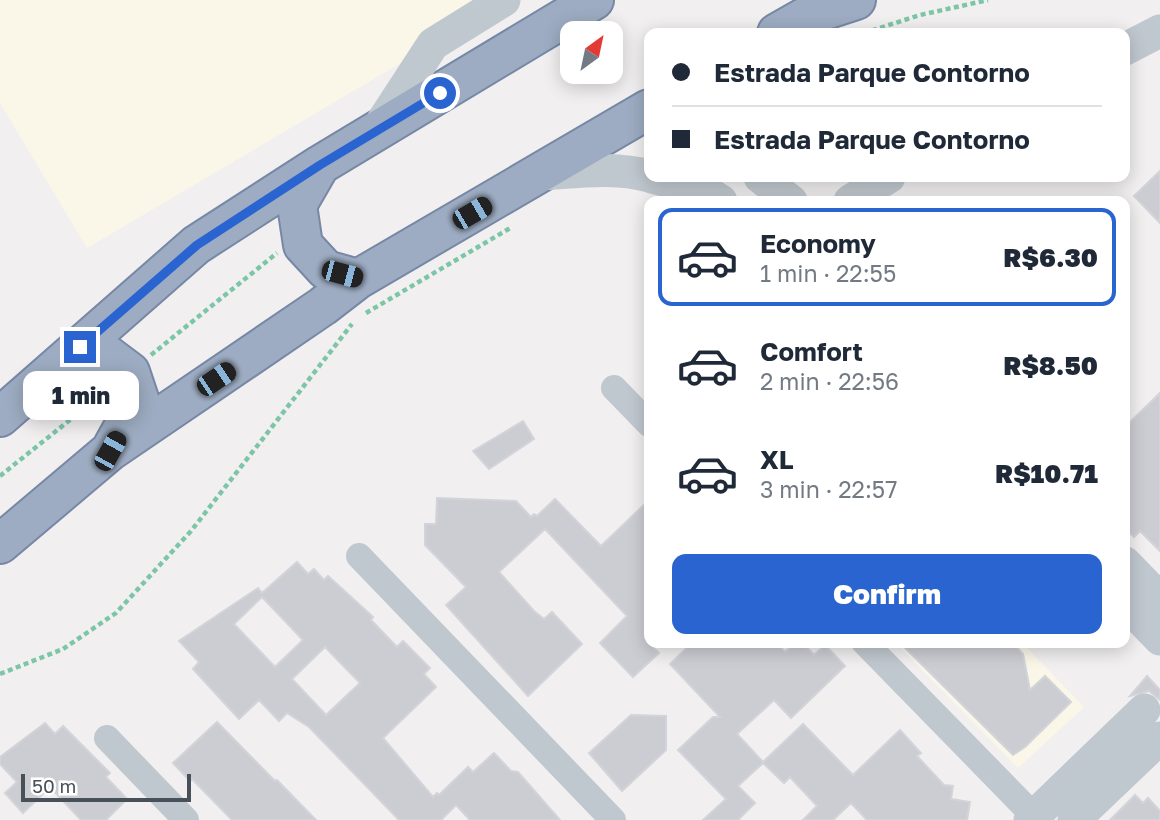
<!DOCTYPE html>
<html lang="en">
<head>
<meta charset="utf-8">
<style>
  :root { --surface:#fff; --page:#f6f6f7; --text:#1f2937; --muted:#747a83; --line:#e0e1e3; --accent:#2964d0 }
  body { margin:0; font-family:"Golos Text",sans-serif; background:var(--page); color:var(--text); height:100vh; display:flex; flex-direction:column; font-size:26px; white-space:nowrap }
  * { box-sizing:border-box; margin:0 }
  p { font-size:23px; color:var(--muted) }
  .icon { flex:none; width:38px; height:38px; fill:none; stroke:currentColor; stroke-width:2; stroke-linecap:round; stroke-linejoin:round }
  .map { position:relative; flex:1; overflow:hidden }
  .sheet { position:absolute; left:644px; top:196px; width:486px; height:452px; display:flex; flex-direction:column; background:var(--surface); border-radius:14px; box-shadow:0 4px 18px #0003 }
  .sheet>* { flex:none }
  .top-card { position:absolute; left:644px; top:28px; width:486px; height:154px; border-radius:14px; box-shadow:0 4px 18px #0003; display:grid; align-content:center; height:154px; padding:0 28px; background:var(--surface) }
  .needle { width:46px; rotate:33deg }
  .fabs { position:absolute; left:560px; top:21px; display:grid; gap:14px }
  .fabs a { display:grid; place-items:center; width:63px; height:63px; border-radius:14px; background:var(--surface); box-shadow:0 4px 18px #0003; font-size:35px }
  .scale { position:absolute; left:21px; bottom:18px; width:170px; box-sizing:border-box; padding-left:7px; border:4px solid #48505a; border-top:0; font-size:19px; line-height:24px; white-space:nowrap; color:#48505a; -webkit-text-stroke:5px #fff; paint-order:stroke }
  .end { position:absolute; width:32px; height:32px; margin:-16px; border:9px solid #2964d0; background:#fff; box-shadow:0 0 0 4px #fff }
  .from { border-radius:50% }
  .bubble { position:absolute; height:49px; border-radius:14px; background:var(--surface); box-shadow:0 4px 18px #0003; font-size:23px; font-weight:800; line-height:49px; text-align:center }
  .car { position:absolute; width:21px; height:42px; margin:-21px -10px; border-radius:9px; box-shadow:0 0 5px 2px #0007; background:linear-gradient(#222 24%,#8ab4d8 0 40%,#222 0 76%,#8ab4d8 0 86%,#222 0) }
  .top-card b { display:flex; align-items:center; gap:24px; height:66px; font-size:26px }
  .top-card b+b { border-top:2px solid var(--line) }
  .top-card i { width:18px; height:18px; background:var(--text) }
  ul { padding:12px 0 0; list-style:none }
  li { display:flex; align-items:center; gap:21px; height:98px; margin:0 14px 10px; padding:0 14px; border:4px solid transparent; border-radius:14px }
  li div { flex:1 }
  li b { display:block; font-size:26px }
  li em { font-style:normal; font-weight:800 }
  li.selected { border-color:var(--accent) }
  li>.icon { width:63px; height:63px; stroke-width:1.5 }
  .button { display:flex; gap:14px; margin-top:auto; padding:14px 28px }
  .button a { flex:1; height:80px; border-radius:14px; background:var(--accent); color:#fff; font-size:28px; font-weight:800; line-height:80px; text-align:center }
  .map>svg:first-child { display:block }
  .commercial { fill:#faf7e9 }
  .building { fill:#cccdd3; stroke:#d3d4d9; stroke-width:2; fill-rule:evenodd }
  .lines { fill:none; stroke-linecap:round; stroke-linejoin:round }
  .trunk-casing { stroke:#7688a5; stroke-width:42 }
  .path { stroke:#7cc6a7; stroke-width:4.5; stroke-dasharray:5 3.5; stroke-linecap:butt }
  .minor { stroke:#c0c8cf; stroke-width:26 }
  .tertiary { stroke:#c0c8cf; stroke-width:33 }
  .trunk { stroke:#9dacc2; stroke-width:38 }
  .route { stroke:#2964d0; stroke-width:9 }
</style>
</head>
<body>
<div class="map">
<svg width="1160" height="820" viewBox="0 0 1160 820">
  <rect width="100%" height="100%" fill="#f1efef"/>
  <!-- commercial -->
  <path class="commercial" d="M0,0H508L87,248L0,103Z
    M895,642H1021L1084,707L1018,768Z"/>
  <!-- building -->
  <path class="building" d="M1160,171V223L1134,196Z
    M1160,393V551L1140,531L1134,537L1125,528V427Z
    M523,421L534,439L489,469L473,451Z
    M437,498L516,501L531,517L534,514L537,516L555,499L601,546L649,500V643L659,653L633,677L600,643L627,616L545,529L499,572L534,611L544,619L552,612L582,644L528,696L446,605L466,587L425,545V524H436Z
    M297,562L308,574L314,569L324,580L328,576L373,617L371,620L397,647L403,641L430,668L424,674L436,687L383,738L433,797L437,793L439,795L468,767L473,772L494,753L511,771L518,772L560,820H470L456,805L441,820H399L309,727L287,713L279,721L259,700L239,719L193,669L199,662L179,641L258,588L262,593ZM262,597L303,640L275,667L234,624ZM325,647L360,683L326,715L292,679Z
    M693,642H775L785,652L797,642L803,643L814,655L825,645L845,666L791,718L774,700L737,734L763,762L803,724L853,775L900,730L921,753L917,756L944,785L953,786L951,799L970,802L967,820H867L851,803L833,820H803L817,806L790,777L784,783L763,763L738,786L755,803L738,820H703L726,799L678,750L713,717H720L670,664Z
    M899,642H1012L1023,654L1030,690L1045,676L1071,702L1025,747L1013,755Z
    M1147,676L1160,690V700L1149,691L1130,696Z
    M631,715L666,716V750L622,791L589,753Z
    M217,722L275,781L277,780L316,820H232L192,779L190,781L173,763Z
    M45,723L55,734L63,726L110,773L106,777L127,799L106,820H81L50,787L23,813L5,793L17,782L0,764V757Z
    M1135,795L1143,803L1148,798L1160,811V820H1110Z"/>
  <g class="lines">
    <!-- trunk casing -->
    <g class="trunk-casing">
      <path id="trunk" d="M777,33L807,16L856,0
        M319,167L297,205L303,245L326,270L358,279
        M63,369L102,351L130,372L139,399L113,446
        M0,417L196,245L320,165L594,0
        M0,544L110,451L323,306L358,279L649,109"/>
    </g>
    <!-- path -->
    <path class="path" d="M864,33L920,15L988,0
      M366,313L512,227
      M151,355L277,253
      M0,476L106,391
      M0,674L63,649L116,613L191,531L352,324"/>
    <!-- minor -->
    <path class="minor" d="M614,388L649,424
      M359,556L613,820
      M864,642L1038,820
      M107,738L186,820"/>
    <!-- tertiary -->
    <path class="tertiary" d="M1125,49L1160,31
      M375,133L433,44L504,0
      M540,174C576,172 614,166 649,176
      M652,177L705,191L721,201
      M760,177L791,201
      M850,201L889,177
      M1125,563L1160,599
      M1125,603L1160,639
      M1030,820L1144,710
      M1074,820L1160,738"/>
    <!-- trunk -->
    <use href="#trunk" class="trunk"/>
  </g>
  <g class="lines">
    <!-- route -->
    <path class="route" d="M80,347L197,245L320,165L440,93"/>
  </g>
</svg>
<div class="fabs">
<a><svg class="needle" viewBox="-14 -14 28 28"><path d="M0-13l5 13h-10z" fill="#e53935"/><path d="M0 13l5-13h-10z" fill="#747a83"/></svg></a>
</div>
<div class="scale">50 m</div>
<i class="end from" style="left:440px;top:93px"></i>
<i class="end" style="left:80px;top:347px"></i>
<div class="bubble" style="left:23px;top:371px;width:116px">1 min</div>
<i class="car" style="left:472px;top:213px;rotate:60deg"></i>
<i class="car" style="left:342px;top:274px;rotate:105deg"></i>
<i class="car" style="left:216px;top:379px;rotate:56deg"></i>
<i class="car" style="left:110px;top:451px;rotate:29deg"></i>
<div class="top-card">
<b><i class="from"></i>Estrada Parque Contorno</b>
<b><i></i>Estrada Parque Contorno</b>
</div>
<section class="sheet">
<ul>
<li class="selected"><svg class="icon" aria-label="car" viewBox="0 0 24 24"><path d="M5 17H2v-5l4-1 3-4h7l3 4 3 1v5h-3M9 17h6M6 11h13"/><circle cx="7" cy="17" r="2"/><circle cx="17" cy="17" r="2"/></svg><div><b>Economy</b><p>1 min · 22:55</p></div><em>R$6.30</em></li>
<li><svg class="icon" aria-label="car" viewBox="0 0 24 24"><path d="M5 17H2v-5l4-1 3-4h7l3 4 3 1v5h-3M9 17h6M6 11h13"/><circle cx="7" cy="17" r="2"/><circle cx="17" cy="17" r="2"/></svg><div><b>Comfort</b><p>2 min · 22:56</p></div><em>R$8.50</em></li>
<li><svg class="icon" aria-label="car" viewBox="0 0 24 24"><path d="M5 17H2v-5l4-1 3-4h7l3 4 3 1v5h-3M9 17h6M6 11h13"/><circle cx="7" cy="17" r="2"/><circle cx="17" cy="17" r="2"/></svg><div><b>XL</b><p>3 min · 22:57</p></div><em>R$10.71</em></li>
</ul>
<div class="button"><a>Confirm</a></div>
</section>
</div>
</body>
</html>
